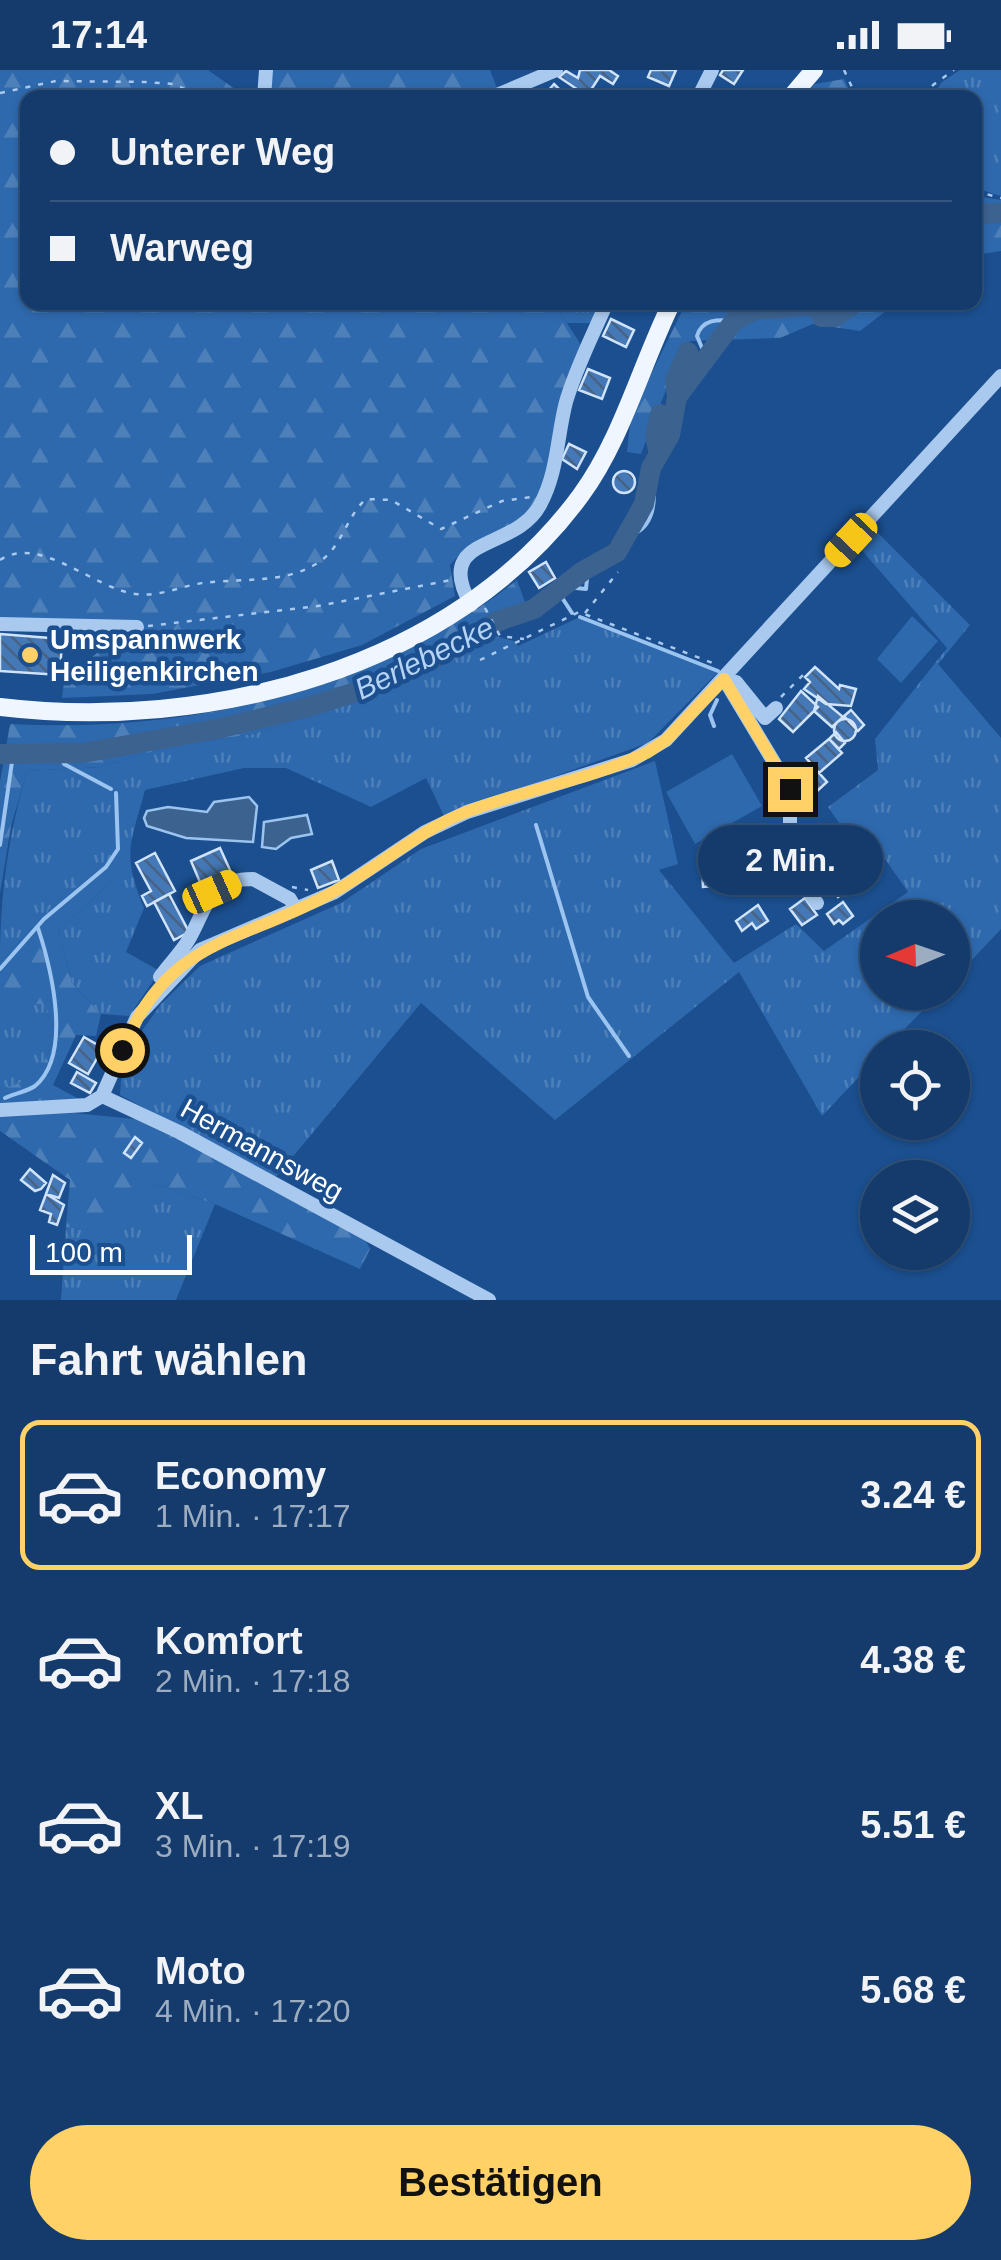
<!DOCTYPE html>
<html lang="de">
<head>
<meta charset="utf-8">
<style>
  :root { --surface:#143b6b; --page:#1d4271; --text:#f1f3f6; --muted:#9dadc1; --line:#33557e; --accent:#ffd166 }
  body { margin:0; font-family:Helvetica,sans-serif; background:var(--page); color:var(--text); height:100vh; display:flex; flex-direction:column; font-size:38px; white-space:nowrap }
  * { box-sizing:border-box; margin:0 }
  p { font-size:32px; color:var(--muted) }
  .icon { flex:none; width:55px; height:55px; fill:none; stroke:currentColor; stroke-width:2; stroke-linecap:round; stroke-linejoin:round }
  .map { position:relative; height:1230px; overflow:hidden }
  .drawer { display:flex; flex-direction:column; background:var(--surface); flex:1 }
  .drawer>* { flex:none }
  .guide { position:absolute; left:20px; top:20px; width:962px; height:220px; border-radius:20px; box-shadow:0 2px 8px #0004,0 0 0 2px var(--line); display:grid; align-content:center; height:220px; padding:0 30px; background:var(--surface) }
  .needle { width:65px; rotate:268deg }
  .controls { position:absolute; left:860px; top:830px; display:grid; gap:20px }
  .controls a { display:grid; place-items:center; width:110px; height:110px; border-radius:50%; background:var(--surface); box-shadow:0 2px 8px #0004,0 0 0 2px var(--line); font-size:50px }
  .scale { position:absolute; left:30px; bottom:25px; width:162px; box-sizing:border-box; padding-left:10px; border:5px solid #fff; border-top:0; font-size:28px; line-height:35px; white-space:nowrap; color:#fff; -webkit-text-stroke:8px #1b4f8f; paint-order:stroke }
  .end { position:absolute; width:45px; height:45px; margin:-22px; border:12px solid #ffd166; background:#111; box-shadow:0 0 0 5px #111 }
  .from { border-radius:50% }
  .bubble { position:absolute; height:70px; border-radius:35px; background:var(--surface); box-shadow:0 2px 8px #0004,0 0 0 2px var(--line); font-size:32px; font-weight:700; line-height:70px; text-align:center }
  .car { position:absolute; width:30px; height:60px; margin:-30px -15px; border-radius:12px; box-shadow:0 0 8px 2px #0007; background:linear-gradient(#f5c518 24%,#345 0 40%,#f5c518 0 76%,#345 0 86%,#f5c518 0) }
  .guide b { display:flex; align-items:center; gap:35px; height:95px; font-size:38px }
  .guide b+b { border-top:2px solid var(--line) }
  .guide i { width:25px; height:25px; background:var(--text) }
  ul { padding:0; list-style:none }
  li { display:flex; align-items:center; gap:30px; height:150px; margin:0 20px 15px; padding:0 10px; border:5px solid transparent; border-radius:20px }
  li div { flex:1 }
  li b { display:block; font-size:38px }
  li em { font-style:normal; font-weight:700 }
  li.on { border-color:var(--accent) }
  li>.icon { width:90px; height:90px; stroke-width:1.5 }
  h2 { padding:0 30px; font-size:45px; line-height:120px }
  .button { display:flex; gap:20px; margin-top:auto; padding:20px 30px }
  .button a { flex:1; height:115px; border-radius:60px; background:var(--accent); color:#111; font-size:40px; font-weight:700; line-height:115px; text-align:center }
  .status { display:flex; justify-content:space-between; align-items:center; height:70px; padding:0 50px; background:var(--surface); direction:ltr }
  .status svg { height:28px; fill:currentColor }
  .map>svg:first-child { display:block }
  .grass { fill:url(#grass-tufts) }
  .forest { fill:url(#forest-firs) }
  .garden { fill:#2e69ad }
  .water { fill:#3c6290; stroke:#9cc4f0; stroke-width:2.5 }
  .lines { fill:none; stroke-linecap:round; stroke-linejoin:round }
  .stream { stroke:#9cc4f0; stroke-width:4 }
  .river { stroke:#3c6290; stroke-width:20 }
  .building { fill:url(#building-back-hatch); stroke:#cfe3fa; stroke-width:2.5 }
  .path { stroke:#a9c9ee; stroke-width:2.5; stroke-dasharray:5 8; stroke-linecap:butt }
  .minor { stroke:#a9c9ee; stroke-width:14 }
  .major { stroke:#f0f6ff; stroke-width:18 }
  .route { stroke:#ffd166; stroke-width:12 }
  .poi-dot { fill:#ffd166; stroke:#1b4f8f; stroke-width:4 }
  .labels { text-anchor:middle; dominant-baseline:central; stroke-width:9; stroke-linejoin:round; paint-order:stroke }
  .poi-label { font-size:28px; font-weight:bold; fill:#fff; stroke:#1b4f8f; text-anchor:start }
  .street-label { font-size:28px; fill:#fff; stroke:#1b4f8f }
  .water-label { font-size:30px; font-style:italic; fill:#b5d3f5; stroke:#1b4f8f }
</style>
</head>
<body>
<div class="status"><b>17:14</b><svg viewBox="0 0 49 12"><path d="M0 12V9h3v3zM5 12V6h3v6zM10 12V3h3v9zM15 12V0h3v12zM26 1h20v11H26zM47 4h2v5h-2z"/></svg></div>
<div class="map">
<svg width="1001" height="1230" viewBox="0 0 1001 1230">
  <defs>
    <pattern id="grass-tufts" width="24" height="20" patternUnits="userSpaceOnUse" patternTransform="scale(2.5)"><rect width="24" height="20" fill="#2e69ad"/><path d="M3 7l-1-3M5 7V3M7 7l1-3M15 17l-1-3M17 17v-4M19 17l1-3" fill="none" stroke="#4d80b9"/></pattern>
    <pattern id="forest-firs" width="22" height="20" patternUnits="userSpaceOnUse" patternTransform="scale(2.5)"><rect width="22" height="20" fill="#2e69ad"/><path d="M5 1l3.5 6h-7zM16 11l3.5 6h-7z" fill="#4d80b9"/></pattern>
    <pattern id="building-back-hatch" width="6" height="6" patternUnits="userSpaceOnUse" patternTransform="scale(2.5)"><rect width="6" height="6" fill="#4478b7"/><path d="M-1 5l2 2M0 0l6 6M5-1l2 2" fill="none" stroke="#486282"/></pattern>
  </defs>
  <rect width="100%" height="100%" fill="#1b4f8f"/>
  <!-- grass -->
  <path class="grass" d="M960,0H1001V126L975,118V28L932,27L942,12Z
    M554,233H601L593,253H567Z
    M875,460L970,555L938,594L1001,668V859L953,910L952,848H878V922L940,923L887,977L878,978L877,988L822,1046L739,902L555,1050L421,933L275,1108L120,1025L121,1010L142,961L161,934L200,896L341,833L421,779L655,691L678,794L659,800L734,893L796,854L824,881L908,822L885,789L841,767L846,763L828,737L878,700L875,669L947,578L859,477Z
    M582,546L720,600L648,673L444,746L426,708L371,737L286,698H244L145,720C131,774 121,782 144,838L126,882L160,901L129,946L101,944L72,913L58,861L112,811L72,815L0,892C0,825 8,766 27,701L100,697L171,676L253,664L353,631L495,566L514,571L518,576Z
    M16,932L43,934C59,954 53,990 31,1007C23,1013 9,1016 0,1020V935Z
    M156,1114L215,1134L176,1230H61L66,1157L111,1162Z"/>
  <!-- forest -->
  <path class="forest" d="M0,0H208L246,27L28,28V232L554,233L581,275L554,393L528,457L459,485L450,495L455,526L362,575L271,602L152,624L62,628L64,612L106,575L97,559L0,549Z
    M268,0H490L498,21L496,28H252Z
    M844,9L852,27H803L815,14Z
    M975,126L1001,130V181L975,185Z
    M686,233H896L860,261L813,254L780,268L690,271L680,284L641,384L627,382L631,345Z
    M517,510L530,546L442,592L353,631L253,664L171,676L100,697L27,701L11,756L0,824V712L10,654C189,663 374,622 517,510Z
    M107,790L113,798L112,811L58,861L72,913L101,944L96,966L76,965L53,1015L79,1029L0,1033V1020C9,1016 22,1013 31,1007C52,990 59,954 43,934L0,935V892L72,815Z
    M74,1043L144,1050L366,1171L370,1179L360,1199L215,1134L156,1114L111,1163L66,1157L70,1110L0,1061V1046Z"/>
  <!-- garden -->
  <path class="garden" d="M912,546L938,571L901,613L877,589Z
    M732,684L762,736L695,774L666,722Z"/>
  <!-- water -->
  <path class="water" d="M249,727L257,736L253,772L186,768L147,756L144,748L147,741L168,737L207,742L214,732Z
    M307,745L312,764L291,768L276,779L262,777L264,752Z"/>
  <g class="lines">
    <!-- stream -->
    <path class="stream" d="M705,285L697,266C702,249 718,249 734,251
      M624,467C653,462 657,434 652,408
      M567,517L586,519L588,498
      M559,523L572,543
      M580,547L718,601
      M714,656L710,645L717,630
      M60,685L64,694L111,719
      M536,755L588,927L629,986
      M0,775L13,685
      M0,899L44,849L106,797L118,779L116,723
      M5,1028C14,1024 28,1021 35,1016C73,984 51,898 38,858"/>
    <!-- river -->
    <path class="river" d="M975,144L1001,143
      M677,327L675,310L688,282
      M659,384L655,366L660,344
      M0,684L83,683L217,659L312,636L368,618L434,589L498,551L534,539L583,501L617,482L644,434L651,398L670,365L677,327L734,251L755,240L818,235L822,247H835L856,232"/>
  </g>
  <!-- building -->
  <path class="building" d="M609,0L618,6L613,14L600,6L587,26L559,7L566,1L578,8L580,0Z
    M651,0H676L669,16L648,7Z
    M723,0H743L734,14L720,5Z
    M554,14L568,28H542Z
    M611,249L634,260L626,277L603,266Z
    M588,299L610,308L602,329L579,320Z
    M569,374L586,382L577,399L562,389Z
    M613 412a11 11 0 1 1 22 0a11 11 0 1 1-22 0Z
    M546,492L555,508L539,518L529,502Z
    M0,564L62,569L60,605L0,601Z
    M815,597L839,619L840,615L856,619L851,636L826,634L804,619L810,612L805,607Z
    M801,621L818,637L793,662L779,649Z
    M818,626L843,647L832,657L814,641Z
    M851,640L864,655L858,661L844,646Z
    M834 660a11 11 0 1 1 22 0a11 11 0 1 1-22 0Z
    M836,662L845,673L839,679L829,669Z
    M829,669L842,683L819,703L806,688Z
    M811,694L827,712L815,723L799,706Z
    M220,778L235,811L205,824L191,791Z
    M155,783L175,821L147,836L142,826L151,821L136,793Z
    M332,791L339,810L318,818L311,800Z
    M736,794L738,814L703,817L702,797Z
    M845,802L854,816L838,827L829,813Z
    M169,824L189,862L174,870L154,832Z
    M805,828L817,845L802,855L790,839Z
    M843,832L853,846L843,854L839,850L834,854L827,844Z
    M758,835L768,851L756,859L752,853L742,861L736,851Z
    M84,967L103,978L88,1004L69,993Z
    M77,1002L96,1013L90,1023L71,1013Z
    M135,1067L142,1073L131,1088L124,1083Z
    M30,1099L46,1113L41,1119L35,1121L21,1110Z
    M53,1105L65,1113L59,1128L46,1124Z
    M46,1124L64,1135L57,1155L49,1152L51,1144L40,1140Z"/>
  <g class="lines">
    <!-- path -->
    <path class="path" d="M844,0L857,28
      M0,23L56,11L145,12L173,14L206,28
      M927,28L933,15L954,0
      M975,121L1001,128
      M0,490C40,464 94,519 136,524C160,527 181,516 203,513C240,508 283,514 316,494C342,479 345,448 366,429L391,430L441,459L502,431L531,427
      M485,538L500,566L524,569
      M585,543L618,502
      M148,556L318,536L451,510
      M480,590L579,542L718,595
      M781,627L804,604
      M292,817L308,820"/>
    <!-- minor -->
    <path class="minor" d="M264,28L266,0
      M490,28L556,0
      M698,28L712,0
      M471,535C431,464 515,482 540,435C558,402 557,366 566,332C576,297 593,265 607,232
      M0,554L137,557
      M724,609L790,719V764L800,784L804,815L817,833
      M736,612L765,648L776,638
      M160,907C169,894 181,883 189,869C207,838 207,809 253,809L290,829L296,839
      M102,1026L137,947L200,880L335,822L425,762L467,742L632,690L666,670L1001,306
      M102,1026L179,1062L489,1230
      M0,1040L87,1035L102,1026"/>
    <!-- major -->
    <path class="major" d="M790,28L814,0
      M0,637C207,662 453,600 581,425C622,369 641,295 672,232"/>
  </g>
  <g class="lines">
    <!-- route -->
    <path class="route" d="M122,980C170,864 243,874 335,821C380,796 418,761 466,742C526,719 591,710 648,682L666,670L724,609L790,719"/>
  </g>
  <!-- markers -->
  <circle class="poi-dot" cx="30" cy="585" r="10"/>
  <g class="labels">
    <!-- poi labels -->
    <g class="poi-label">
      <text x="50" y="569">Umspannwerk<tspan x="50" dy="32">Heiligenkirchen</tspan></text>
    </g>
    <!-- street labels -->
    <g class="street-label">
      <text transform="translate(262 1080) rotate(29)">Hermannsweg</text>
    </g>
    <!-- water labels -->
    <g class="water-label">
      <text transform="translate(424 588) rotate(-26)">Berlebecke</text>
    </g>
  </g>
</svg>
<div class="controls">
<a><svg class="needle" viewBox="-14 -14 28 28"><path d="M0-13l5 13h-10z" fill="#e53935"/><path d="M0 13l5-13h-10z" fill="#9dadc1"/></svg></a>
<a><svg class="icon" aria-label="locate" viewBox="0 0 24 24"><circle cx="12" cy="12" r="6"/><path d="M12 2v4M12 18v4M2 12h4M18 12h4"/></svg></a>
<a><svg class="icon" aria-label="layers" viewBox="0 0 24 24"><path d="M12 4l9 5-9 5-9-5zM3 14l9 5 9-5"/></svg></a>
</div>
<div class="scale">100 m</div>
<i class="end from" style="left:122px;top:980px"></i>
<i class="end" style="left:790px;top:719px"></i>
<div class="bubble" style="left:698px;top:755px;width:185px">2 Min.</div>
<i class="car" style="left:851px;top:470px;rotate:223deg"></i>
<i class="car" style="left:212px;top:822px;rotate:66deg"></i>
<div class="guide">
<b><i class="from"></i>Unterer Weg</b>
<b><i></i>Warweg</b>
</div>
</div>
<section class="drawer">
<h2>Fahrt wählen</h2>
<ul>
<li class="on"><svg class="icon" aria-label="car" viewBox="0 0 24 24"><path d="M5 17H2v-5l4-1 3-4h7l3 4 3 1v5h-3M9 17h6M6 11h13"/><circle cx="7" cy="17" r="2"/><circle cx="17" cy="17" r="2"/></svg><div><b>Economy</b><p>1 Min. · 17:17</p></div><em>3.24 €</em></li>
<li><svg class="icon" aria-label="car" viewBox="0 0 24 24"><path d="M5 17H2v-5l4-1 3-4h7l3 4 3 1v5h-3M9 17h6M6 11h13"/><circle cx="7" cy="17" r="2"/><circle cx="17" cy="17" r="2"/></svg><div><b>Komfort</b><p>2 Min. · 17:18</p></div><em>4.38 €</em></li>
<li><svg class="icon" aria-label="car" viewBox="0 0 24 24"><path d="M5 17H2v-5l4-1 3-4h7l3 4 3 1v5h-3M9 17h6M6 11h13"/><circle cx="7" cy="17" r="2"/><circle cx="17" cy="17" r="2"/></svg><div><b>XL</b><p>3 Min. · 17:19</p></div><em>5.51 €</em></li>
<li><svg class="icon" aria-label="car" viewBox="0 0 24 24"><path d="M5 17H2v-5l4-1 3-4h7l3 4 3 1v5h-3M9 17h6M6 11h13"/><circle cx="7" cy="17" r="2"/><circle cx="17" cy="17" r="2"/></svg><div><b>Moto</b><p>4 Min. · 17:20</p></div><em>5.68 €</em></li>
</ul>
<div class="button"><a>Bestätigen</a></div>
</section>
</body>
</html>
